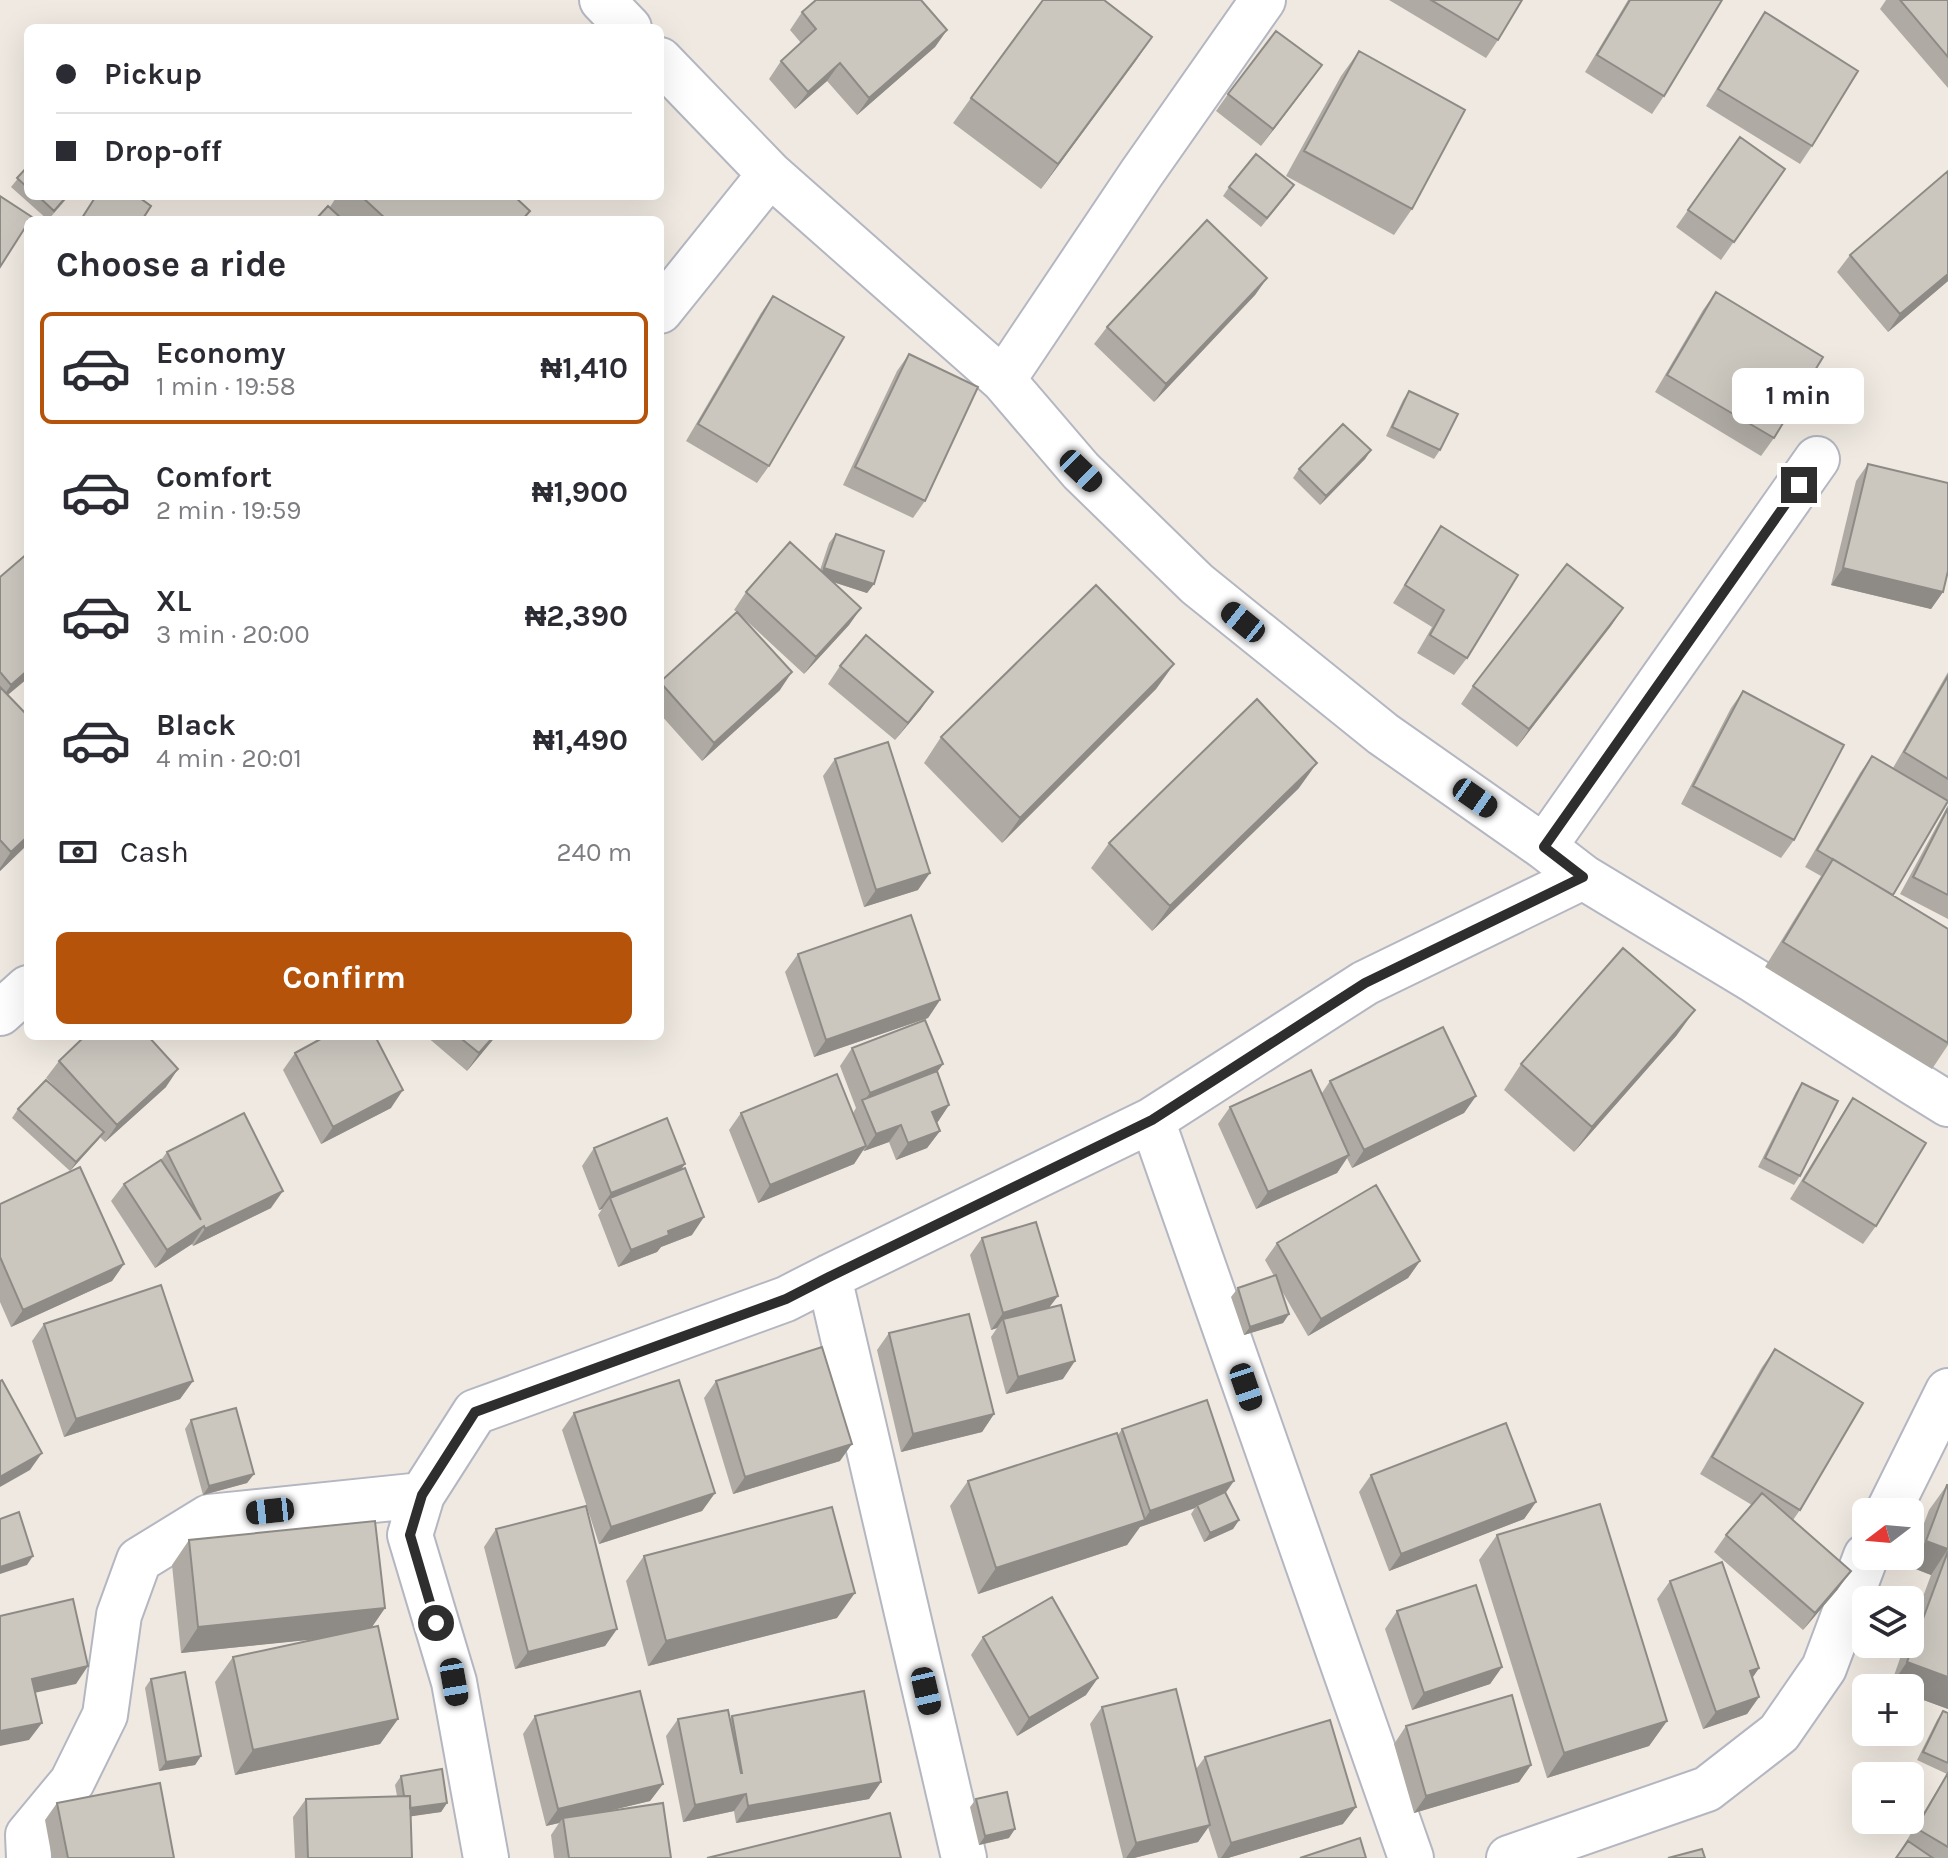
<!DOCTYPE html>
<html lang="en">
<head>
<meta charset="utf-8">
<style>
  :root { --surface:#fff; --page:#f2f2f3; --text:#2b2b33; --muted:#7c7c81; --line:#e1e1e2; --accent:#b45309 }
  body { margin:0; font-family:Karla,sans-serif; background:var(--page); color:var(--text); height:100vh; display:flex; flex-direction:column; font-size:30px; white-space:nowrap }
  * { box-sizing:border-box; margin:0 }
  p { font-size:26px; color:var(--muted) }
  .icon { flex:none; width:44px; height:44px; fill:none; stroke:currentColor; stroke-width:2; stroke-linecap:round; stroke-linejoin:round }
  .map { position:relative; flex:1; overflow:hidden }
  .details { position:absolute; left:24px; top:216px; width:640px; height:824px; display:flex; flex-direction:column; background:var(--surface); border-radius:12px; box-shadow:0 8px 32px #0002 }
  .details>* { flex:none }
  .hud { position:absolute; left:24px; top:24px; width:640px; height:176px; border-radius:12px; box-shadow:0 8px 32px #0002; display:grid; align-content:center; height:176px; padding:0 32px; background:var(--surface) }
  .needle { width:52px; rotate:254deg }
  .fabs { position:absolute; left:1852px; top:1498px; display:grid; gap:16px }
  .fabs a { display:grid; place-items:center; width:72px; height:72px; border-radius:12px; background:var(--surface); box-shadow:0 8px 32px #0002; font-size:40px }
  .end { position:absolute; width:36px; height:36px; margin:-18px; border:10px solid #2e2e2e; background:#fff; box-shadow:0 0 0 4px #fff }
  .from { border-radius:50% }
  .bubble { position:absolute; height:56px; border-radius:12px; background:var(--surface); box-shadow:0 8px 32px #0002; font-size:26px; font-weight:700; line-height:56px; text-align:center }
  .car { position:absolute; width:24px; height:48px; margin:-24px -12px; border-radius:10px; box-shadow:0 0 6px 2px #0007; background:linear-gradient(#222 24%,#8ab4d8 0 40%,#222 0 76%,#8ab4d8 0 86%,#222 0) }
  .hud b { display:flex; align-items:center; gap:28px; height:76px; font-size:30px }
  .hud b+b { border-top:2px solid var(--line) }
  .hud i { width:20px; height:20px; background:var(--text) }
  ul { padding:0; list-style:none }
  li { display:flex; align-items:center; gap:24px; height:112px; margin:0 16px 12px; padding:0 16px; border:4px solid transparent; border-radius:12px }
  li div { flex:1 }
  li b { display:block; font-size:30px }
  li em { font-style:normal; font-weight:700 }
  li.on { border-color:var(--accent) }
  li>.icon { width:72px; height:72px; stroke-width:1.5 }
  h2 { padding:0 32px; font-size:36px; line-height:96px }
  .pay { display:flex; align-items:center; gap:20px; height:88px; padding:0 32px; font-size:30px }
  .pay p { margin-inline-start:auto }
  .primary-button { display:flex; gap:16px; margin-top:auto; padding:16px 32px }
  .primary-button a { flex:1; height:92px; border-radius:12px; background:var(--accent); color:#fff; font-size:32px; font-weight:700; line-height:92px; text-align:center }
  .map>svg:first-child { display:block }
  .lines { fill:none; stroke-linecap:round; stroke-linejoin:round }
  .minor-casing { stroke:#b4b7c1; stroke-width:48 }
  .minor { stroke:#fff; stroke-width:44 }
  .wall { fill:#afaba4 }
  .shaded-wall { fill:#8e8b86 }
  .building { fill:#cbc7bf; stroke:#8e8b86; stroke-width:2 }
  .route { stroke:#2e2e2e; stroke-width:10 }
</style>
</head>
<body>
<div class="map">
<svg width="1948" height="1858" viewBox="0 0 1948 1858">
  <rect width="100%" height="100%" fill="#efe9e1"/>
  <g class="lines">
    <!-- minor casing -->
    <g class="minor-casing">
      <path id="minor" d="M602,0L629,28
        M660,60L770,174L1003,380L1081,471L1197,584L1383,734L1544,847L1583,877L1755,981L1914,1083L1948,1104
        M660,311L770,174
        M1003,380L1141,174L1263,0
        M1544,847L1817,459
        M0,1013L28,988
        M1152,1120L1411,1858
        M829,1277L964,1858
        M1888,1512L1948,1391
        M29,1858L28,1835L72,1782L105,1715L119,1615L139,1560L209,1517L422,1495
        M486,1858L454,1682L410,1535L422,1495L475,1412L786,1299L829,1277L1152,1120L1365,983L1583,877
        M1509,1858L1707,1789L1779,1733L1824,1668L1866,1556"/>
    </g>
    <!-- minor -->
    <use href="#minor" class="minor"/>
  </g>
  <!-- wall -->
  <path class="wall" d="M1389,0H1522L1498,40L1486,58Z
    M1628,0H1722L1664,96L1652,114L1585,72Z
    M1886,0H1948V88L1880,9Z
    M802,12L947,30L935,47L857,115L827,81L795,109L769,79L781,61L801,43L790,30Z
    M1765,12L1812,146L1800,164L1706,106L1753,30Z
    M1152,37L1041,189L953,123L971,98Z
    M1359,51L1412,209L1394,235L1286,176L1341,76Z
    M1309,83L1261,146L1216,111L1228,94Z
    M1740,137L1785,169L1721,260L1676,227Z
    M28,166V196H69L48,220L11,187Z
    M1948,171V281L1888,332L1837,272L1850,255Z
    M1229,187L1288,194L1261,227L1223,196Z
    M337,196H514L530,211L524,220H315L330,207Z
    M1267,278L1255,295L1154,402L1094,344L1107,327Z
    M1716,292L1774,438L1761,456L1655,392L1703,310Z
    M773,296L769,466L757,483L686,441L761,313Z
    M909,354L925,501L913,518L843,485L897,371Z
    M1409,391L1440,450L1434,459L1386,436L1403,400Z
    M1371,450L1365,459L1320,505L1293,478L1299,469Z
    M1868,464L1943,592L1931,609L1831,585L1856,481Z
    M1441,526L1467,658L1454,675L1417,653L1432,627L1393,603Z
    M836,534L874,584L867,593L833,582L861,608L849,625L804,674L737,612L780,690L702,761L660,714V682L737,612L734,610L746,592L820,570L829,543Z
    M0,577L28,678L8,695L28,844L0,871Z
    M1623,608L1517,747L1461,704L1473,686Z
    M1174,664L1156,689L1002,843L924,763L941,737Z
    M840,666L921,709L895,740L828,684Z
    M1948,672V803L1893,895L1948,929V1045L1932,1069L1765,967L1821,876L1805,867L1860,773L1872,756L1893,768Z
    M1743,691L1794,840L1781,858L1681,804L1731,708Z
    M835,759L918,890L864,907L823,776Z
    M1299,788L1152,931L1091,868L1109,843Z
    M1948,805V919L1900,894Z
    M798,954L940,1000L928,1018L814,1057L785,972Z
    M1677,1035L1574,1152L1504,1090L1521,1064Z
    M426,1036H496L467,1071Z
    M852,1048L943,1064L937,1072L949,1105L937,1123L940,1131L927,1148L896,1160L889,1142L864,1151L863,1150L854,1164L758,1203L729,1130L741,1113H853L856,1108L840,1066Z
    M295,1053L391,1108L321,1144L283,1070Z
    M59,1061L166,1087L105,1142L100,1137L70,1171L12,1118L18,1109L56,1088L46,1078Z
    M1330,1081L1476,1096L1464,1113L1352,1168L1347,1158L1337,1173L1256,1209L1218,1124L1230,1107L1322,1093Z
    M1802,1083L1800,1176L1794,1185L1758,1167L1796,1092Z
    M1853,1098L1876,1226L1863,1244L1790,1199L1841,1116Z
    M594,1148L680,1170L692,1235L661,1247L657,1252L618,1267L598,1215L602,1209L599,1210L582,1166Z
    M167,1152L271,1208L193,1246L192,1244L155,1268L111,1201L124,1184L161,1160Z
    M0,1204L124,1264L112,1281L11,1327L0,1302Z
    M982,1238L1050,1307L1063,1379L1006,1394L991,1337L997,1328L991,1330L970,1255Z
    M1277,1243L1420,1261L1408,1278L1308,1336L1279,1286L1289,1314L1283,1323L1244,1335L1231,1297L1238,1288L1274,1276L1265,1260Z
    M44,1324L193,1381L180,1399L64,1437L32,1341Z
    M889,1333L994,1414L982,1432L901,1452L877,1350Z
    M1775,1349L1800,1510L1793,1520L1838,1589L1803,1630L1714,1552L1726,1535L1752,1505L1700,1474L1762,1367Z
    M716,1381L840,1461L733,1494L704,1398Z
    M574,1413L715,1493L702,1511L599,1544L562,1430Z
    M191,1420L254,1474L247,1483L203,1495L185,1429Z
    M1122,1429L1226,1493L1239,1520L1233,1529L1204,1542L1191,1514L1195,1508L1140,1527L1127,1545L978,1594L950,1506L968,1481L1118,1435Z
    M1371,1475L1536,1502L1524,1519L1389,1571L1359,1492Z
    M1947,1485H1948V1709L1910,1695V1688L1890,1687L1905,1644H1910V1632L1931,1575L1908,1566L1929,1510Z
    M496,1529L617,1629L605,1646L515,1669L484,1547Z
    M1497,1535L1667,1721L1649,1746L1547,1778L1479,1560Z
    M189,1540L385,1608L372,1627L398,1719L380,1744L235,1775L215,1682L233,1657L315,1639L181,1653L172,1565Z
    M644,1556L837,1618L648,1666L626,1581Z
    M1670,1581L1759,1668L1752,1678L1759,1697L1747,1714L1703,1729L1657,1599Z
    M1397,1611L1502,1667L1490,1684L1412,1710L1385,1629Z
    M983,1637L1086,1695L1017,1736L971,1655Z
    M151,1679L201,1756L195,1765L159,1771L145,1688Z
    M1102,1707L1196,1769L1205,1757L1343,1824L1228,1858H1218L1208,1827L1198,1842L1134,1858H1123L1090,1724Z
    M1943,1711L1948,1713V1858H1896L1947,1774L1917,1760L1937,1720Z
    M535,1716L663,1784L650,1801L607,1811L671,1858H554L551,1835L559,1823L546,1826L523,1734Z
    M732,1716L881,1782L869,1799L736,1823L734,1811L683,1822L666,1736L678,1719H730Z
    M1406,1726L1531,1765L1519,1782L1414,1813L1394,1744Z
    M401,1776L447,1803L441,1812L410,1816L412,1858H295L293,1817L306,1799L397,1796L395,1785Z
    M976,1799L1009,1838L979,1845L970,1807Z
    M57,1803L174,1858H52L45,1820Z"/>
  <!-- shaded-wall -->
  <path class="shaded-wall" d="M947,30L935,47L857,115L869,98Z
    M1152,37L1135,62L1041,189L1058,164Z
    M840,63L827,81L795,109L808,92Z
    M1322,65L1309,83L1261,146L1273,129Z
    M1948,274V281L1888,332L1900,314Z
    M1267,278L1255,295L1154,402L1166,384Z
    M1371,450L1365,459L1320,505L1326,496Z
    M824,568L874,584L867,593L818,577Z
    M1843,568L1943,592L1931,609L1831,585Z
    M861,608L849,625L804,674L816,657Z
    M1623,608L1611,626L1517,747L1529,729Z
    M1174,664L1156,689L1002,843L1020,818Z
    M28,670V678L0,701L11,685Z
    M792,672L780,690L702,761L714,743Z
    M933,692L921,709L895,740L908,723Z
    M1317,763L1299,788L1152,931L1170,906Z
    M28,836V844L0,871V868L11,852Z
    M930,873L918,890L864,907L876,890Z
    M940,1000L928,1018L814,1057L826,1040Z
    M1695,1010L1677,1035L1574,1152L1592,1127Z
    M494,1036H496L467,1071L479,1053Z
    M943,1064L930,1082L863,1102L870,1093Z
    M178,1069L166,1087L105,1142L117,1125Z
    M403,1090L391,1108L321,1144L333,1127Z
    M1476,1096L1464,1113L1352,1168L1364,1150Z
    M949,1105L937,1123L920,1129L932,1112Z
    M901,1125L889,1142L864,1151L876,1134Z
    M940,1131L927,1148L896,1160L908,1143Z
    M104,1132L98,1140L70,1171L76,1162Z
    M866,1146L854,1164L758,1203L770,1185Z
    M1349,1155L1337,1173L1256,1209L1268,1192Z
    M685,1164L673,1181L610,1198L602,1209L599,1210L611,1193Z
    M283,1191L271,1208L193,1246L205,1229Z
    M704,1217L692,1235L661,1247L657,1252L618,1267L631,1250L668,1231Z
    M204,1226L192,1244L155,1268L167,1250Z
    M1420,1261L1408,1278L1308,1336L1321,1319Z
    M124,1264L112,1281L11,1327L23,1310Z
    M1058,1296L1045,1313L1003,1319L997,1328L991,1330L1003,1313Z
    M1289,1314L1283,1323L1244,1335L1250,1327Z
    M1075,1361L1063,1379L1006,1394L1018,1377Z
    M193,1381L180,1399L64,1437L76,1419Z
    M994,1414L982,1432L901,1452L913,1434Z
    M852,1444L840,1461L733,1494L745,1477Z
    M42,1453L30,1470L0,1487V1477Z
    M254,1474L247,1483L203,1495L209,1486Z
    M1234,1481L1222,1498L1197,1505L1195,1508L1140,1527L1127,1545L978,1594L996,1568L1143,1521L1150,1511Z
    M715,1493L702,1511L599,1544L611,1527Z
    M1536,1502L1524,1519L1389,1571L1401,1554Z
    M1239,1520L1233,1529L1204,1542L1210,1533Z
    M1926,1541L1948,1549L1931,1575L1908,1566Z
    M33,1556L27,1565L0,1574V1567Z
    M1851,1571L1838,1589L1803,1630L1815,1613Z
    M855,1593L837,1618L648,1666L666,1641Z
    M385,1608L367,1634L181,1653L198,1627Z
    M617,1629L605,1646L515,1669L528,1652Z
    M1907,1662L1948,1677V1709L1910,1695V1688L1890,1687Z
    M88,1666L76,1684L20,1696L32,1679Z
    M1502,1667L1490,1684L1412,1710L1424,1693Z
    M1759,1668L1747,1686L1750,1671Z
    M1098,1678L1086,1695L1017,1736L1029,1718Z
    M1759,1697L1747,1714L1703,1729L1716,1712Z
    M398,1719L380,1744L235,1775L253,1750Z
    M1667,1721L1649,1746L1547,1778L1564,1753Z
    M42,1723L29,1740L0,1746V1731Z
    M201,1756L195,1765L159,1771L166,1762Z
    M1531,1765L1519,1782L1414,1813L1426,1796Z
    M881,1782L869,1799L736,1823L748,1806Z
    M663,1784L650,1801L563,1822V1818L559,1823L546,1826L558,1809Z
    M746,1794L734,1811L683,1822L695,1805Z
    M447,1803L441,1812L400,1818L406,1809Z
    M1356,1807L1343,1824L1228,1858H1221L1231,1843Z
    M1210,1825L1198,1842L1134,1858H1126L1136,1843Z
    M1015,1829L1009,1838L979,1845L985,1836Z"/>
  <!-- building -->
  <path class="building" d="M816,0H921L947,30L869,98L840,63L808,92L781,61L816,29L802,12Z
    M1043,0H1104L1152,37L1058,164L971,98Z
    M1431,0H1522L1498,40Z
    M1630,0H1722L1664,96L1597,55Z
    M1900,0H1948V57Z
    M1765,12L1858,71L1812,146L1718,89Z
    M1276,31L1322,65L1273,129L1228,94Z
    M1359,51L1465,110L1412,209L1304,151Z
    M1740,137L1785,169L1734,242L1688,210Z
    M1256,154L1294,185L1267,218L1229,187Z
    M28,166V188L17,178Z
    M1948,171V274L1900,314L1850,255Z
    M0,196L32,217L30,220H28V223L0,267Z
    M38,196H67L54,211Z
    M96,196H137L151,206L142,220H85L82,218Z
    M361,196H514L530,211L522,220H387Z
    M328,206L343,220H315Z
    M1207,220L1267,278L1166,384L1107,327Z
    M1716,292L1823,357L1774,438L1667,375Z
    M773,296L844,337L769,466L698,424Z
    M909,354L978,387L925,501L855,467Z
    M1409,391L1458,414L1440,450L1392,427Z
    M1343,424L1371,450L1326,496L1299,469Z
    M1868,464L1948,483V571L1943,592L1843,568Z
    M1441,526L1518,575L1467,658L1430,635L1444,610L1405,585Z
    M836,534L884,551L874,584L824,568Z
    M790,542L861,608L816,657L746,592Z
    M28,553V670L11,685L0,672V577Z
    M1567,564L1623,608L1529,729L1473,686Z
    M1096,585L1174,664L1020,818L941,737Z
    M737,612L792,672L714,743L660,682Z
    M866,635L933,692L908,723L840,666Z
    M1948,676V779L1904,752Z
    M0,687L28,716V836L11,852L0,840Z
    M1743,691L1844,745L1794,840L1693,786Z
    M1257,699L1317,763L1170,906L1109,843Z
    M888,742L930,873L876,890L835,759Z
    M1872,756L1948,801L1893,895L1817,850Z
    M1948,808V895L1913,877Z
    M1833,859L1948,929V1043L1783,942Z
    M911,915L940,1000L826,1040L798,954Z
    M1623,948L1695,1010L1592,1127L1521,1064Z
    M925,1020L943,1064L870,1093L852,1048Z
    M1443,1027L1476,1096L1364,1150L1330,1081Z
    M85,1036H148L178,1069L117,1125L59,1061Z
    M326,1036H375L403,1090L333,1127L295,1053Z
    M458,1036H494L479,1053Z
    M1311,1070L1349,1155L1268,1192L1230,1107Z
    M937,1071L949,1105L932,1112L940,1131L908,1143L901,1125L876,1134L862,1100Z
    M837,1074L866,1146L770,1185L741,1113Z
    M46,1080L104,1132L76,1162L18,1109Z
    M1802,1083L1838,1101L1800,1176L1765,1158Z
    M1853,1098L1926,1143L1876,1226L1803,1181Z
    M244,1113L283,1191L205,1229L204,1226L167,1250L124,1184L161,1160L201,1220L167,1152Z
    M667,1118L685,1164L611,1193L594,1148Z
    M80,1167L124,1264L23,1310L0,1257V1204Z
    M685,1168L704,1217L668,1231L669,1235L631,1250L610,1198Z
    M1376,1185L1420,1261L1321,1319L1277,1243Z
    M1036,1222L1058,1296L1003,1313L982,1238Z
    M1276,1275L1289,1314L1250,1327L1238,1288Z
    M161,1285L193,1381L76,1419L44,1324Z
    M1061,1305L1075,1361L1018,1377L1003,1319Z
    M969,1314L994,1414L913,1434L889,1333Z
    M822,1347L852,1444L745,1477L716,1381Z
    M1775,1349L1863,1403L1800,1510L1712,1457Z
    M2,1380L42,1453L0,1477V1381Z
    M679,1380L715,1493L611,1527L574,1413Z
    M1207,1400L1234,1481L1150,1511L1122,1429Z
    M236,1408L254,1474L209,1486L191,1420Z
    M1506,1423L1536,1502L1401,1554L1371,1475Z
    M1117,1433L1145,1520L996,1568L968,1481Z
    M1947,1485H1948V1549L1926,1541Z
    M1225,1492L1239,1520L1210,1533L1197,1505Z
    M1762,1493L1851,1571L1815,1613L1726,1535Z
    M1600,1504L1667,1721L1564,1753L1497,1535Z
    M586,1506L617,1629L528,1652L496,1529Z
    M832,1507L855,1593L666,1641L644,1556Z
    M19,1512L33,1556L0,1567V1519Z
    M375,1521L385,1608L198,1627L189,1540Z
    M1948,1551V1677L1907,1662Z
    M1722,1562L1759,1668L1750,1671L1759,1697L1716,1712L1670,1581Z
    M1476,1585L1502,1667L1424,1693L1397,1611Z
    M1052,1597L1098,1678L1029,1718L983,1637Z
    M73,1599L88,1666L32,1679L42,1723L0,1731V1616Z
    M378,1626L398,1719L253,1750L233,1657Z
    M185,1672L201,1756L166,1762L151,1679Z
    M1176,1689L1210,1825L1136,1843L1102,1707Z
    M640,1691L663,1784L558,1809L535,1716Z
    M864,1691L881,1782L748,1806L746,1794L695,1805L678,1719L728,1710L741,1773H742L732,1716Z
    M1512,1695L1531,1765L1426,1796L1406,1726Z
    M1943,1711L1948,1713V1763L1923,1752Z
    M1330,1720L1356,1807L1231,1843L1205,1757Z
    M442,1769L447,1803L410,1808V1796H404L401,1776Z
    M1948,1773V1847L1916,1828Z
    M160,1783L174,1858H68L57,1803Z
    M1007,1792L1015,1829L985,1836L976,1799Z
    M410,1796L412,1858H308L306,1799Z
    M663,1803L671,1858H569L563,1818Z
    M890,1813L901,1858H707Z
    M1360,1838L1366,1858H1300Z
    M1908,1841L1933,1858H1896Z
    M1702,1849L1705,1858H1668Z"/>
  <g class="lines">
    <!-- route -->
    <path class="route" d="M436,1623L410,1535L422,1495L475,1412L786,1299L829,1277L1152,1120L1365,983L1583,877L1544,847L1799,485"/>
  </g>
</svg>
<div class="fabs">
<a><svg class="needle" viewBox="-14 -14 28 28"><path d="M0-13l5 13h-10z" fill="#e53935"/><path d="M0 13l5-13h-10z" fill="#7c7c81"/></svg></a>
<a><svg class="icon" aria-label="layers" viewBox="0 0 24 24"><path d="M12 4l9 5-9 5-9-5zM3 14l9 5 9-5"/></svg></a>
<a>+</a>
<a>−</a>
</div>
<i class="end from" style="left:436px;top:1623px"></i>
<i class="end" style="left:1799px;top:485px"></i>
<div class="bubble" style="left:1732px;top:368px;width:132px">1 min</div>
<i class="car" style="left:1081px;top:471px;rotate:134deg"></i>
<i class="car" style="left:1243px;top:622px;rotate:309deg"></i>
<i class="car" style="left:1475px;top:798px;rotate:125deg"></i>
<i class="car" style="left:1246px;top:1387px;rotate:161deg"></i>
<i class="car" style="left:270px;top:1511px;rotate:264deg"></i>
<i class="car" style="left:454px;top:1682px;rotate:170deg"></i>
<i class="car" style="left:926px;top:1691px;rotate:167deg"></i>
<div class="hud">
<b><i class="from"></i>Pickup</b>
<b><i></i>Drop-off</b>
</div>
<section class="details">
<h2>Choose a ride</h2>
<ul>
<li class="on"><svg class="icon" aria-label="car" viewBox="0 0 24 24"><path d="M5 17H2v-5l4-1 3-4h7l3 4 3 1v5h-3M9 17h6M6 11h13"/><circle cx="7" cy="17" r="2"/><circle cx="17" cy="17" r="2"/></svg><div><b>Economy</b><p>1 min · 19:58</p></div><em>₦1,410</em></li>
<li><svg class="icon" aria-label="car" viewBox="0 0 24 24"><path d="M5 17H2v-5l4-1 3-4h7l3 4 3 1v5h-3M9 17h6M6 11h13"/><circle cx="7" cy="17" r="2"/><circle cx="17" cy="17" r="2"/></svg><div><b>Comfort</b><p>2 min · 19:59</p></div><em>₦1,900</em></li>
<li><svg class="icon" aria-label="car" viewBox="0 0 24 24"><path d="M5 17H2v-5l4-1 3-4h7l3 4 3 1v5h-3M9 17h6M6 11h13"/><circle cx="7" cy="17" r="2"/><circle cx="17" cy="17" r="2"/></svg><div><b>XL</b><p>3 min · 20:00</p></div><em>₦2,390</em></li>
<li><svg class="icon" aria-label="car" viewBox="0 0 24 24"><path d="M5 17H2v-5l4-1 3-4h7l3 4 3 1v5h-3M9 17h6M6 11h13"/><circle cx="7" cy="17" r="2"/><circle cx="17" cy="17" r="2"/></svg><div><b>Black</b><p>4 min · 20:01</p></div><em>₦1,490</em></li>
</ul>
<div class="pay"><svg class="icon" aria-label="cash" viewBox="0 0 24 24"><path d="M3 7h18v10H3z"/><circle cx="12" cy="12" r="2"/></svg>Cash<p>240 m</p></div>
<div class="primary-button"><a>Confirm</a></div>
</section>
</div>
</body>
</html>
